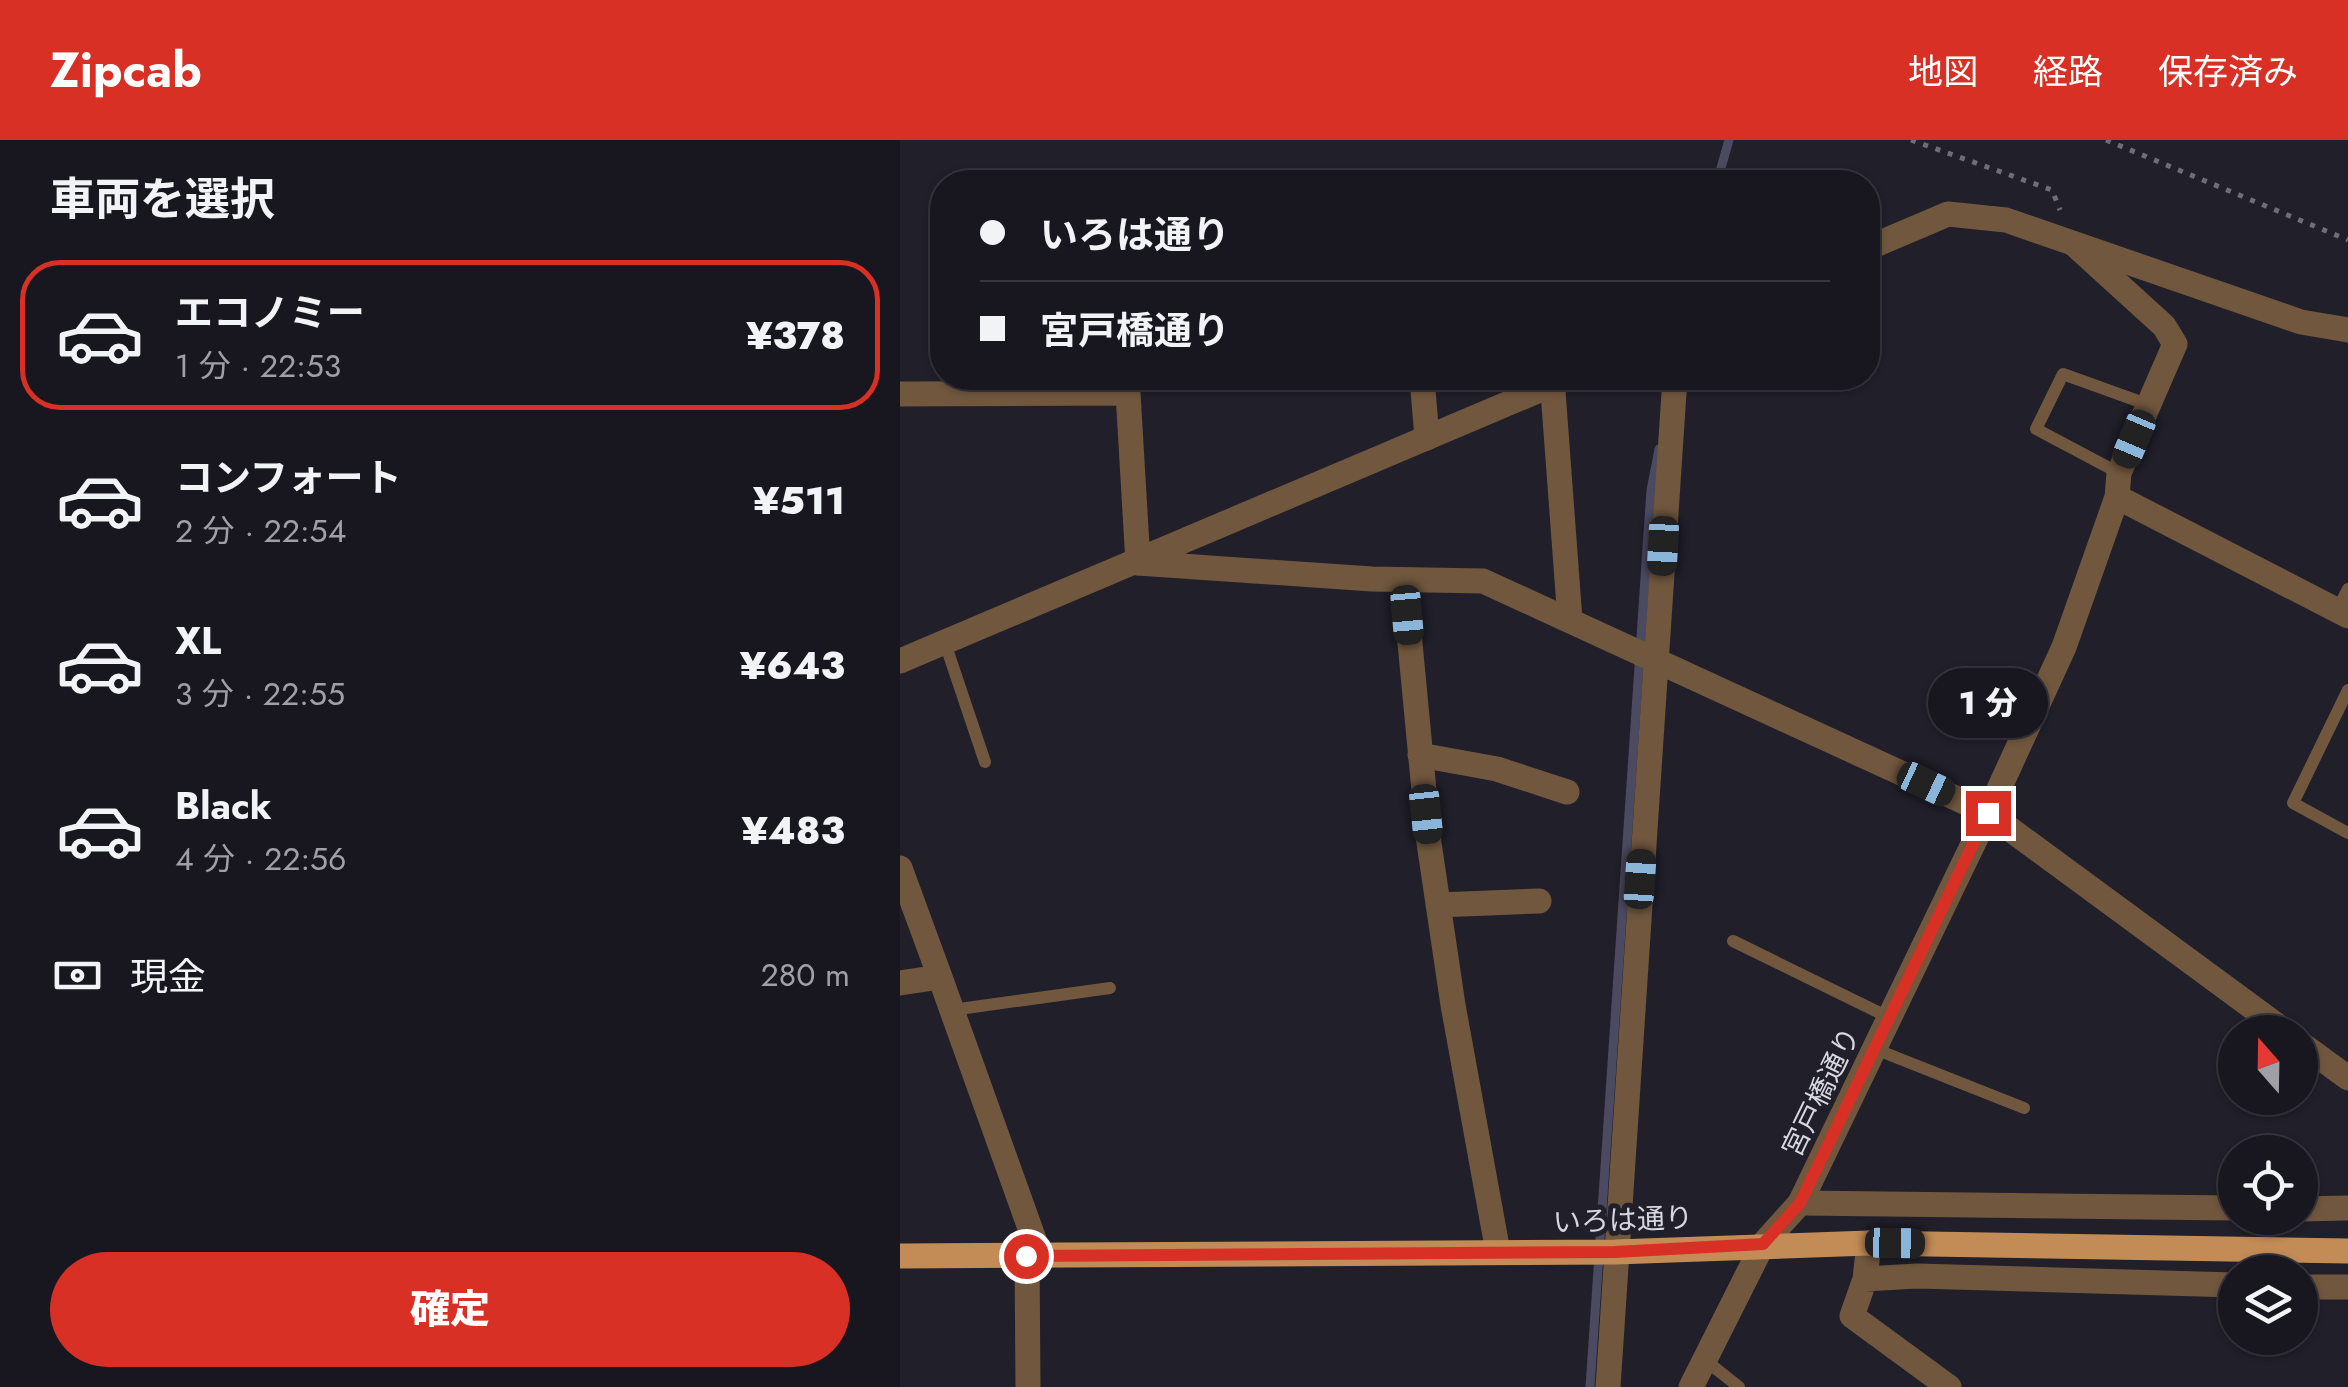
<!DOCTYPE html>
<html lang="ja">
<head>
<meta charset="utf-8">
<style>
  :root { --surface:#181720; --page:#25242d; --text:#f1f3f6; --muted:#9f9fa5; --line:#36363e; --accent:#d93025 }
  body { margin:0; font-family:Jost,"Noto Sans JP",sans-serif; background:var(--page); color:var(--text); height:100vh; display:flex; flex-direction:column; font-size:38px; white-space:nowrap }
  * { box-sizing:border-box; margin:0 }
  p { font-size:32px; color:var(--muted) }
  .icon { flex:none; width:55px; height:55px; fill:none; stroke:currentColor; stroke-width:2; stroke-linecap:round; stroke-linejoin:round }
  .map { position:relative; flex:1; overflow:hidden }
  .drawer { display:flex; flex-direction:column; background:var(--surface); width:900px }
  .drawer>* { flex:none }
  .top-card { position:absolute; left:30px; top:30px; width:950px; height:220px; border-radius:40px; box-shadow:0 2px 8px #0004,0 0 0 2px var(--line); display:grid; align-content:center; height:220px; padding:0 50px; background:var(--surface) }
  .needle { width:65px; rotate:340deg }
  .tools { position:absolute; left:1318px; top:875px; display:grid; gap:20px }
  .tools a { display:grid; place-items:center; width:100px; height:100px; border-radius:50%; background:var(--surface); box-shadow:0 2px 8px #0004,0 0 0 2px var(--line); font-size:50px }
  .end { position:absolute; width:45px; height:45px; margin:-22px; border:12px solid #d93025; background:#fff; box-shadow:0 0 0 5px #fff }
  .from { border-radius:50% }
  .bubble { position:absolute; height:70px; border-radius:35px; background:var(--surface); box-shadow:0 2px 8px #0004,0 0 0 2px var(--line); font-size:32px; font-weight:800; line-height:70px; text-align:center }
  .car { position:absolute; width:30px; height:60px; margin:-30px -15px; border-radius:12px; box-shadow:0 0 8px 2px #0007; background:linear-gradient(#222 24%,#8ab4d8 0 40%,#222 0 76%,#8ab4d8 0 86%,#222 0) }
  .top-card b { display:flex; align-items:center; gap:35px; height:95px; font-size:38px }
  .top-card b+b { border-top:2px solid var(--line) }
  .top-card i { width:25px; height:25px; background:var(--text) }
  ul { padding:0; list-style:none }
  li { display:flex; align-items:center; gap:30px; height:150px; margin:0 20px 15px; padding:0 30px; border:5px solid transparent; border-radius:40px }
  li div { flex:1 }
  li b { display:block; font-size:38px }
  li em { font-style:normal; font-weight:800 }
  li.active { border-color:var(--accent) }
  li>.icon { width:90px; height:90px; stroke-width:1.5 }
  h2 { padding:0 50px; font-size:45px; line-height:120px }
  .pay { display:flex; align-items:center; gap:25px; height:110px; padding:0 50px; font-size:38px }
  .pay p { margin-inline-start:auto }
  .button { display:flex; gap:20px; margin-top:auto; padding:20px 50px }
  .button a { flex:1; height:115px; border-radius:60px; background:var(--accent); color:#fff; font-size:40px; font-weight:800; line-height:115px; text-align:center }
  header { display:flex; align-items:center; gap:60px; box-sizing:border-box; height:140px; padding:0 50px; background:var(--accent); color:#fff }
  header strong { font-size:48px }
  nav { display:flex; gap:55px; margin-inline-start:auto; font-size:35px }
  main { display:flex; flex:1; min-height:0 }
  .map>svg:first-child { display:block }
  .lines { fill:none; stroke-linecap:round; stroke-linejoin:round }
  .stream { stroke:#4c4a60; stroke-width:9 }
  .path { stroke:#6f6e78; stroke-width:5; stroke-dasharray:5 8; stroke-linecap:butt }
  .service { stroke:#71573e; stroke-width:12 }
  .minor { stroke:#71573e; stroke-width:25 }
  .tertiary { stroke:#71573e; stroke-width:25 }
  .primary { stroke:#c38c56; stroke-width:25 }
  .route { stroke:#d93025; stroke-width:12 }
  .labels { text-anchor:middle; dominant-baseline:central; stroke-width:10; stroke-linejoin:round; paint-order:stroke }
  .street-label { font-size:28px; fill:#d7d7df; stroke:#201f2a }
</style>
</head>
<body>
<header>
<strong>Zipcab</strong>
<nav><a>地図</a><a>経路</a><a>保存済み</a></nav>
</header>
<main>
<section class="drawer">
<h2>車両を選択</h2>
<ul>
<li class="active"><svg class="icon" aria-label="car" viewBox="0 0 24 24"><path d="M5 17H2v-5l4-1 3-4h7l3 4 3 1v5h-3M9 17h6M6 11h13"/><circle cx="7" cy="17" r="2"/><circle cx="17" cy="17" r="2"/></svg><div><b>エコノミー</b><p>1 分 · 22:53</p></div><em>¥378</em></li>
<li><svg class="icon" aria-label="car" viewBox="0 0 24 24"><path d="M5 17H2v-5l4-1 3-4h7l3 4 3 1v5h-3M9 17h6M6 11h13"/><circle cx="7" cy="17" r="2"/><circle cx="17" cy="17" r="2"/></svg><div><b>コンフォート</b><p>2 分 · 22:54</p></div><em>¥511</em></li>
<li><svg class="icon" aria-label="car" viewBox="0 0 24 24"><path d="M5 17H2v-5l4-1 3-4h7l3 4 3 1v5h-3M9 17h6M6 11h13"/><circle cx="7" cy="17" r="2"/><circle cx="17" cy="17" r="2"/></svg><div><b>XL</b><p>3 分 · 22:55</p></div><em>¥643</em></li>
<li><svg class="icon" aria-label="car" viewBox="0 0 24 24"><path d="M5 17H2v-5l4-1 3-4h7l3 4 3 1v5h-3M9 17h6M6 11h13"/><circle cx="7" cy="17" r="2"/><circle cx="17" cy="17" r="2"/></svg><div><b>Black</b><p>4 分 · 22:56</p></div><em>¥483</em></li>
</ul>
<div class="pay"><svg class="icon" aria-label="cash" viewBox="0 0 24 24"><path d="M3 7h18v10H3z"/><circle cx="12" cy="12" r="2"/></svg>現金<p>280 m</p></div>
<div class="button"><a>確定</a></div>
</section>
<div class="map">
<svg width="1448" height="1247" viewBox="0 0 1448 1247">
  <rect width="100%" height="100%" fill="#201f2a"/>
  <g class="lines">
    <!-- stream -->
    <path class="stream" d="M817,42L829,0
      M690,1247L751,350L759,309"/>
    <!-- path -->
    <path class="path" d="M1011,0L1152,50L1160,70
      M1206,0L1448,100"/>
    <!-- service -->
    <path class="service" d="M1219,333L1136,289L1163,234L1249,265
      M1437,470L1448,449
      M45,503L85,622
      M1448,550L1393,663L1448,693
      M833,801L990,878
      M52,870L210,848
      M975,909L1124,968
      M805,1220L839,1247"/>
    <!-- minor -->
    <path class="minor" d="M522,238L527,298
      M652,238L670,480
      M0,254L228,253L238,423
      M1217,357L1448,476
      M504,440L529,703L553,865L598,1112
      M520,615L597,629L667,652
      M1088,673L1164,507L1217,357L1219,333L1275,204L1264,186L1175,105
      M0,728L40,837
      M538,765L639,761
      M0,843L40,837L140,1116
      M900,1063L1335,1068
      M1400,1069L1448,1068
      M969,1103L965,1139L1017,1136L1335,1145
      M127,1116L128,1247
      M965,1139L952,1176L1049,1247
      M1400,1147H1448"/>
    <!-- tertiary -->
    <path class="tertiary" d="M968,108L1048,74L1106,80L1401,182L1448,190
      M238,423L472,439L583,441L1088,673L1386,892
      M0,521L668,238
      M1400,903L1448,938
      M708,1247L775,238
      M791,1247L863,1104L900,1063L1088,673"/>
    <!-- primary -->
    <path class="primary" d="M0,1116L715,1112L969,1103L1448,1111"/>
  </g>
  <g class="lines">
    <!-- route -->
    <path class="route" d="M126,1116L715,1112L863,1104L900,1063L1088,673"/>
  </g>
  <g class="labels">
    <!-- street labels -->
    <g class="street-label">
      <text transform="translate(921 952) rotate(-64)">宮戸橋通り</text>
      <text transform="translate(723 1080) rotate(-2)">いろは通り</text>
    </g>
  </g>
</svg>
<div class="tools">
<a><svg class="needle" viewBox="-14 -14 28 28"><path d="M0-13l5 13h-10z" fill="#e53935"/><path d="M0 13l5-13h-10z" fill="#9f9fa5"/></svg></a>
<a><svg class="icon" aria-label="locate" viewBox="0 0 24 24"><circle cx="12" cy="12" r="6"/><path d="M12 2v4M12 18v4M2 12h4M18 12h4"/></svg></a>
<a><svg class="icon" aria-label="layers" viewBox="0 0 24 24"><path d="M12 4l9 5-9 5-9-5zM3 14l9 5 9-5"/></svg></a>
</div>
<i class="end from" style="left:126px;top:1116px"></i>
<i class="end" style="left:1088px;top:673px"></i>
<div class="bubble" style="left:1028px;top:528px;width:120px">1 分</div>
<i class="car" style="left:1234px;top:299px;rotate:203deg"></i>
<i class="car" style="left:763px;top:406px;rotate:183deg"></i>
<i class="car" style="left:507px;top:475px;rotate:175deg"></i>
<i class="car" style="left:1026px;top:644px;rotate:115deg"></i>
<i class="car" style="left:526px;top:674px;rotate:174deg"></i>
<i class="car" style="left:740px;top:739px;rotate:4deg"></i>
<i class="car" style="left:995px;top:1103px;rotate:91deg"></i>
<div class="top-card">
<b><i class="from"></i>いろは通り</b>
<b><i></i>宮戸橋通り</b>
</div>
</div>
</main>
</body>
</html>
